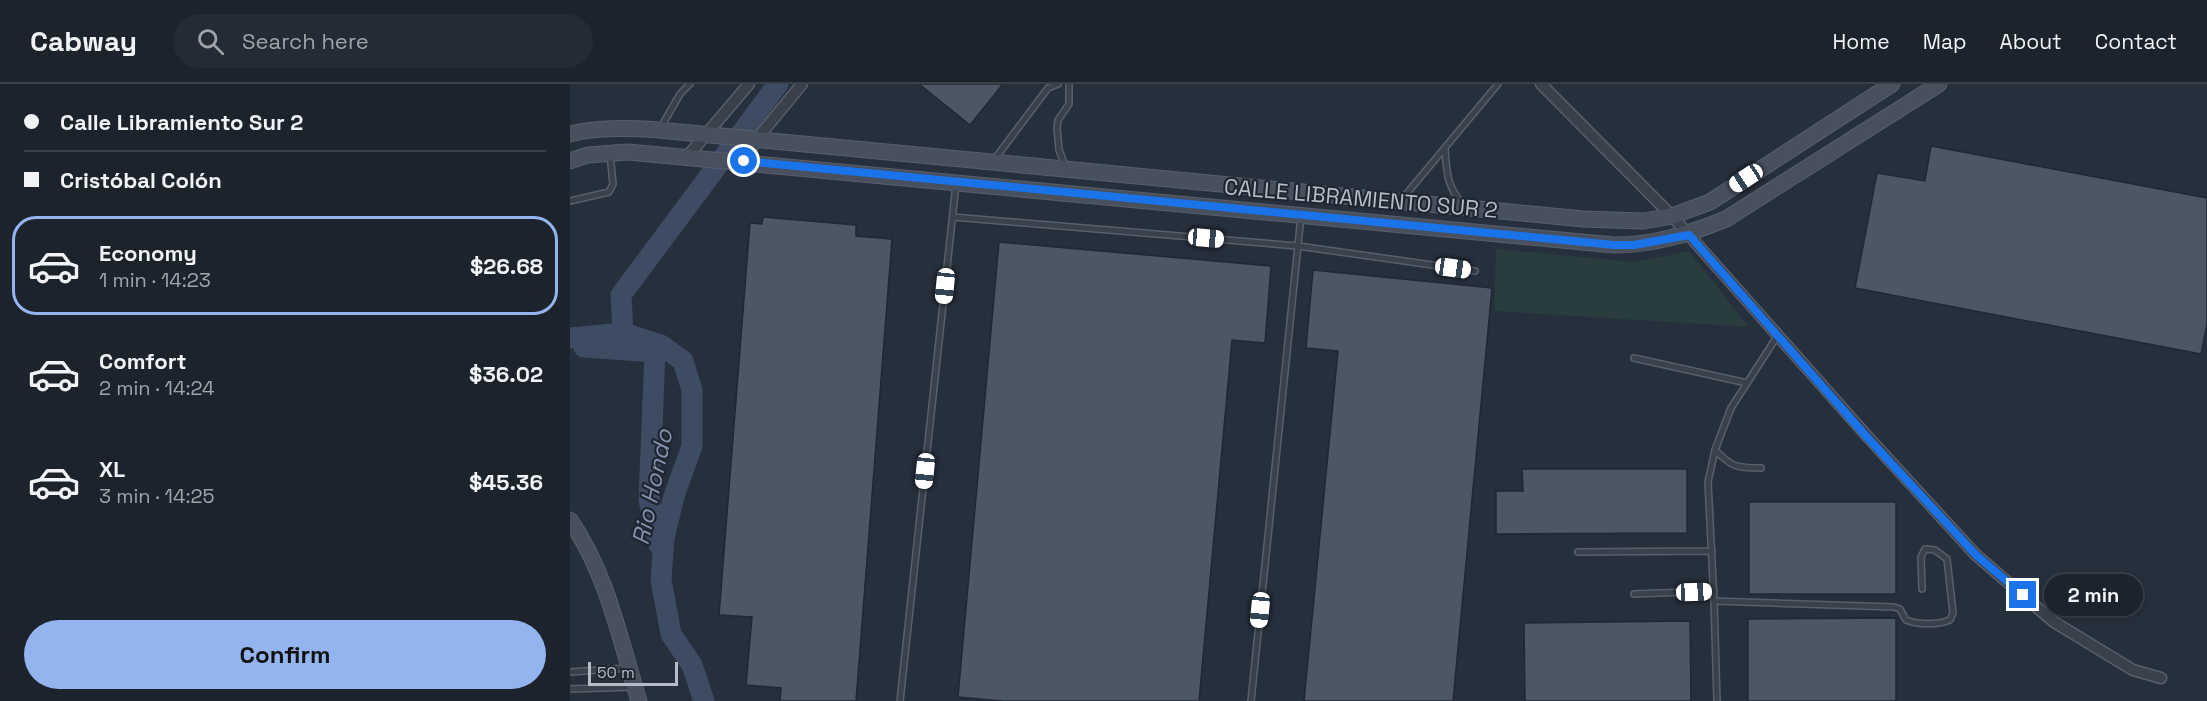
<!DOCTYPE html>
<html lang="en">
<head>
<meta charset="utf-8">
<style>
  :root { --surface:#1c232d; --page:#252b35; --text:#f1f3f6; --muted:#a0a4aa; --line:#3a4049; --accent:#93b4ee }
  body { margin:0; font-family:"Space Grotesk",sans-serif; background:var(--page); color:var(--text); height:100vh; display:flex; flex-direction:column; font-size:22px; white-space:nowrap }
  * { box-sizing:border-box; margin:0 }
  p { font-size:20px; color:var(--muted) }
  .icon { flex:none; width:33px; height:33px; fill:none; stroke:currentColor; stroke-width:2; stroke-linecap:round; stroke-linejoin:round }
  .map { position:relative; flex:1; overflow:hidden }
  .drawer { display:flex; flex-direction:column; background:var(--surface); width:570px }
  .drawer>* { flex:none }
  .guide { display:grid; align-content:center; height:132px; padding:0 24px; background:var(--surface) }
  .scale { position:absolute; left:18px; bottom:15px; width:90px; box-sizing:border-box; padding-left:6px; border:3px solid #b6bcc7; border-top:0; font-size:16px; line-height:21px; white-space:nowrap; color:#b6bcc7; -webkit-text-stroke:4px #1f2631; paint-order:stroke }
  .end { position:absolute; width:27px; height:27px; margin:-14px; border:8px solid #1a73e8; background:#fff; box-shadow:0 0 0 3px #fff }
  .from { border-radius:50% }
  .bubble { position:absolute; height:42px; border-radius:21px; background:var(--surface); box-shadow:0 3px 9px #0003,0 0 0 2px var(--line); font-size:20px; font-weight:700; line-height:42px; text-align:center }
  .car { position:absolute; width:18px; height:36px; margin:-18px -9px; border-radius:8px; box-shadow:0 0 4px 2px #0007; background:linear-gradient(#fff 24%,#345 0 40%,#fff 0 76%,#345 0 86%,#fff 0) }
  .guide b { display:flex; align-items:center; gap:21px; height:57px; font-size:22px }
  .guide b+b { border-top:2px solid var(--line) }
  .guide i { width:15px; height:15px; background:var(--text) }
  ul { padding:0; list-style:none }
  li { display:flex; align-items:center; gap:18px; height:99px; margin:0 12px 9px; padding:0 12px; border:3px solid transparent; border-radius:24px }
  li div { flex:1 }
  li b { display:block; font-size:22px }
  li em { font-style:normal; font-weight:700 }
  li.on { border-color:var(--accent) }
  li>.icon { width:54px; height:54px; stroke-width:1.5 }
  .button { display:flex; gap:12px; margin-top:auto; padding:12px 24px }
  .button a { flex:1; height:69px; border-radius:36px; background:var(--accent); color:#111; font-size:24px; font-weight:700; line-height:69px; text-align:center }
  header { display:flex; align-items:center; gap:36px; box-sizing:border-box; height:84px; padding:0 30px; background:var(--surface); border-bottom:2px solid var(--line) }
  header strong { font-size:28px }
  nav { display:flex; gap:33px; margin-inline-start:auto; font-size:21px }
  .search { width:420px; height:54px; background:var(--page); display:flex; align-items:center; gap:15px; box-sizing:border-box; padding:0 21px; border-radius:33px; color:var(--muted); font-size:22px }
  main { display:flex; flex:1; min-height:0 }
  .map>svg:first-child { display:block }
  .green { fill:#293c3e }
  .lines { fill:none; stroke-linecap:round; stroke-linejoin:round }
  .river { stroke:#3d4c63; stroke-width:21 }
  .building { fill:#4d5665; stroke:#212833; stroke-width:1.5 }
  .service-casing { stroke:#585f6a; stroke-width:8 }
  .minor-casing { stroke:#585f6a; stroke-width:13 }
  .secondary-casing { stroke:#585f6a; stroke-width:17 }
  .service { stroke:#3a414c; stroke-width:5 }
  .minor { stroke:#3a414c; stroke-width:10 }
  .secondary { stroke:#48505e; stroke-width:15 }
  .route { stroke:#1a73e8; stroke-width:8 }
  .labels { text-anchor:middle; dominant-baseline:central; stroke-width:4.5; stroke-linejoin:round; paint-order:stroke }
  .street-label { font-size:22px; fill:#b6bcc7; stroke:#1f2631 }
  .water-label { font-size:24px; font-style:italic; fill:#8092ac; stroke:#1f2631 }
</style>
</head>
<body>
<header>
<strong>Cabway</strong>
<div class="search"><svg class="icon" aria-label="search" viewBox="0 0 24 24"><circle cx="10" cy="10" r="6"/><path d="M15 15l6 6"/></svg>Search here</div>
<nav><a>Home</a><a>Map</a><a>About</a><a>Contact</a></nav>
</header>
<main>
<section class="drawer">
<div class="guide">
<b><i class="from"></i>Calle Libramiento Sur 2</b>
<b><i></i>Cristóbal Colón</b>
</div>
<ul>
<li class="on"><svg class="icon" aria-label="car" viewBox="0 0 24 24"><path d="M5 17H2v-5l4-1 3-4h7l3 4 3 1v5h-3M9 17h6M6 11h13"/><circle cx="7" cy="17" r="2"/><circle cx="17" cy="17" r="2"/></svg><div><b>Economy</b><p>1 min · 14:23</p></div><em>$26.68</em></li>
<li><svg class="icon" aria-label="car" viewBox="0 0 24 24"><path d="M5 17H2v-5l4-1 3-4h7l3 4 3 1v5h-3M9 17h6M6 11h13"/><circle cx="7" cy="17" r="2"/><circle cx="17" cy="17" r="2"/></svg><div><b>Comfort</b><p>2 min · 14:24</p></div><em>$36.02</em></li>
<li><svg class="icon" aria-label="car" viewBox="0 0 24 24"><path d="M5 17H2v-5l4-1 3-4h7l3 4 3 1v5h-3M9 17h6M6 11h13"/><circle cx="7" cy="17" r="2"/><circle cx="17" cy="17" r="2"/></svg><div><b>XL</b><p>3 min · 14:25</p></div><em>$45.36</em></li>
</ul>
<div class="button"><a>Confirm</a></div>
</section>
<div class="map">
<svg width="1637" height="617" viewBox="0 0 1637 617">
  <rect width="100%" height="100%" fill="#262f3c"/>
  <!-- green -->
  <path class="green" d="M926,165L1065,178L1119,167L1179,243L924,227Z"/>
  <g class="lines">
    <!-- river -->
    <path class="river" d="M53,249L51,211L208,0
      M0,254L53,249L91,261L113,277L122,306V362L104,412L94,454L91,496L101,550L122,581L134,617
      M14,263L85,268L79,416L89,461"/>
  </g>
  <!-- building -->
  <path class="building" d="M349,0H433L400,41Z
    M1361,62L1637,114V240L1631,270L1285,204L1307,89L1355,97Z
    M193,133L286,141V152L322,155L286,617H210L211,604L176,601L182,533L149,531L180,139L192,140Z
    M429,158L701,182L695,259L662,256L629,617H432L388,613Z
    M743,186L922,204L883,617H734L768,267L736,264Z
    M952,385H1117V449L926,450V407H953Z
    M1179,418H1326V510H1179Z
    M1326,534V617H1178V535Z
    M1120,537L1121,617H955L954,539Z"/>
  <g class="lines">
    <!-- service casing -->
    <g class="service-casing">
      <path id="service" d="M90,45L110,10L120,0
        M875,64C877,90 876,100 893,121
        M424,76L478,4L488,0
        M496,84L489,66L487,44L488,36L499,20V0
        M833,114L928,0
        M0,117L39,108L43,100L40,70
        M383,133L728,162L905,187
        M1208,251L1161,324L1145,366L1138,398L1144,517L1324,523L1330,525L1336,536C1348,541 1368,541 1380,536L1383,529L1377,475L1365,466L1355,465L1351,473L1352,505
        M1064,274L1177,299
        M1145,366C1162,383 1166,384 1191,384
        M1008,468L1142,467
        M1064,510L1144,507
        M1144,517L1147,617
        M0,588L58,584
        M0,605L64,603
        M330,617L386,100
        M681,617L731,132"/>
    </g>
    <!-- minor casing -->
    <g class="minor-casing">
      <path id="minor" d="M971,0L1102,132L1297,352L1406,471L1484,538L1563,586L1591,594
        M117,73L179,0
        M174,77L187,55L232,0"/>
    </g>
    <!-- secondary casing -->
    <g class="secondary-casing">
      <path id="secondary" d="M0,50C29,43 59,44 89,46L1013,135L1074,137L1102,132L1140,118L1322,0
        M0,77L18,71L58,68L1044,161C1084,161 1119,150 1156,135L1369,0
        M0,436C37,489 50,556 69,617"/>
    </g>
    <!-- service -->
    <use href="#service" class="service"/>
    <!-- minor -->
    <use href="#minor" class="minor"/>
    <!-- secondary -->
    <use href="#secondary" class="secondary"/>
  </g>
  <g class="lines">
    <!-- route -->
    <path class="route" d="M174,77L1044,161H1064L1119,151L1296,352L1406,471L1453,511"/>
  </g>
  <g class="labels">
    <!-- street labels -->
    <g class="street-label">
      <text transform="translate(791 114) rotate(5)">CALLE LIBRAMIENTO SUR 2</text>
    </g>
    <!-- water labels -->
    <g class="water-label">
      <text transform="translate(82 403) rotate(-78)">Rio Hondo</text>
    </g>
  </g>
</svg>
<div class="scale">50 m</div>
<i class="end from" style="left:174px;top:77px"></i>
<i class="end" style="left:1453px;top:511px"></i>
<div class="bubble" style="left:1474px;top:490px;width:99px">2 min</div>
<i class="car" style="left:1176px;top:94px;rotate:237deg"></i>
<i class="car" style="left:636px;top:154px;rotate:95deg"></i>
<i class="car" style="left:883px;top:184px;rotate:98deg"></i>
<i class="car" style="left:375px;top:202px;rotate:186deg"></i>
<i class="car" style="left:355px;top:387px;rotate:186deg"></i>
<i class="car" style="left:1124px;top:508px;rotate:88deg"></i>
<i class="car" style="left:690px;top:526px;rotate:186deg"></i>
</div>
</main>
</body>
</html>
